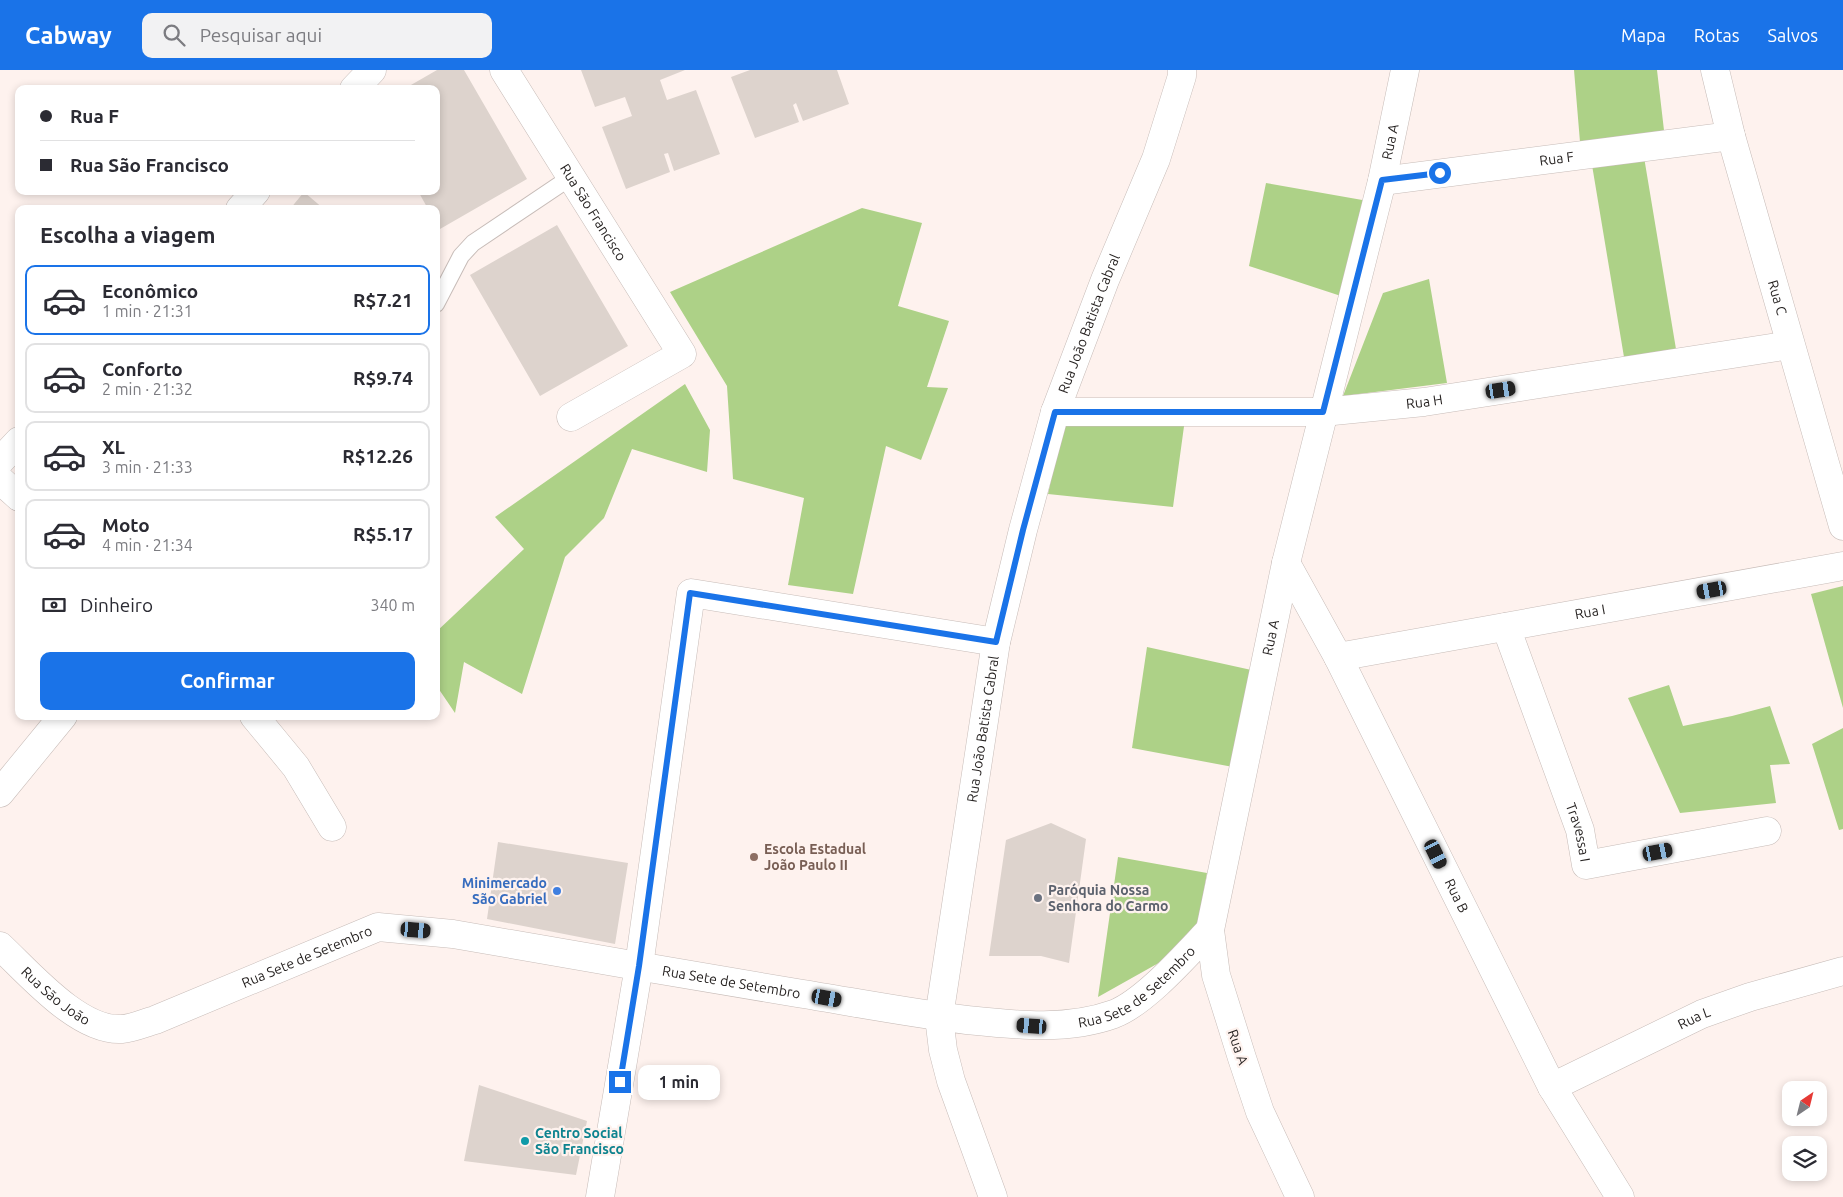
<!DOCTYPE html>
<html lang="pt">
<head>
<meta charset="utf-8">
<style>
  :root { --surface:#fff; --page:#f2f2f3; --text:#2b2b33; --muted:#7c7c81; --line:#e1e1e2; --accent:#1a73e8 }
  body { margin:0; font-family:Ubuntu,sans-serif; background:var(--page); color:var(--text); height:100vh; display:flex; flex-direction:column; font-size:19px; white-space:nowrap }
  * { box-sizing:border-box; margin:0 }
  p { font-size:16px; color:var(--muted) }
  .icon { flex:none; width:28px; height:28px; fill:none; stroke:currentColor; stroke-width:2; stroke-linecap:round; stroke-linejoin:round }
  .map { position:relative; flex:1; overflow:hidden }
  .drawer { position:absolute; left:15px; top:135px; width:425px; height:515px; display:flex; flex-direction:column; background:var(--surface); border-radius:10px; box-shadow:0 2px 8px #0003 }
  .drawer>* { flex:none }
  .top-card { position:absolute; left:15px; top:15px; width:425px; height:110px; border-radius:10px; box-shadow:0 2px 8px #0003; display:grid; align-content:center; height:110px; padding:0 25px; background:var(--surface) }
  .needle { width:32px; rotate:35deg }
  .controls { position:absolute; left:1782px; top:1011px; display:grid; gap:10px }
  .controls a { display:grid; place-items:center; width:45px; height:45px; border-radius:10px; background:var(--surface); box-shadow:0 2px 8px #0003; font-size:25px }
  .end { position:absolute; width:22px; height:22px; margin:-11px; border:6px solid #1a73e8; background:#fff; box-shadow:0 0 0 2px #fff }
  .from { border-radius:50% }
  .bubble { position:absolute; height:35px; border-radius:10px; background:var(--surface); box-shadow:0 2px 8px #0003; font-size:16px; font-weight:700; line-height:35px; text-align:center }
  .car { position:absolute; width:15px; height:30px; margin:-15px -8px; border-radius:6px; box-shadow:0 0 4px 1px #0007; background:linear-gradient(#222 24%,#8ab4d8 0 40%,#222 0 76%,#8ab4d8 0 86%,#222 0) }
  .top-card b { display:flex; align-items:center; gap:18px; height:48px; font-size:19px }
  .top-card b+b { border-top:1px solid var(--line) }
  .top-card i { width:12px; height:12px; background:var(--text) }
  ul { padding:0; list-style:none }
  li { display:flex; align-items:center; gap:15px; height:70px; margin:0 10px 8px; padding:0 15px; border:2px solid var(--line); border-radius:10px }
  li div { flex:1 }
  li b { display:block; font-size:19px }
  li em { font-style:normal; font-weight:700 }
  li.active { border-color:var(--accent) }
  li>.icon { width:45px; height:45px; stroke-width:1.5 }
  h2 { padding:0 25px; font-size:22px; line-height:60px }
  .pay { display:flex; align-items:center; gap:12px; height:55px; padding:0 25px; font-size:19px }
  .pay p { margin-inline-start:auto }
  .cta { display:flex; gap:10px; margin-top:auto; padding:10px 25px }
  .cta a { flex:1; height:58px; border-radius:10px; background:var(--accent); color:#fff; font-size:20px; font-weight:700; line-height:58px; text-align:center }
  header { display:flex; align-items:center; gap:30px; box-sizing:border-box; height:70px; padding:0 25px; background:var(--accent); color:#fff }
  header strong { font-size:24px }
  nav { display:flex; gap:28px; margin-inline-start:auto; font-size:18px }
  .search { width:350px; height:45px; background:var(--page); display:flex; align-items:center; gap:12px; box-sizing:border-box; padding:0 18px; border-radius:10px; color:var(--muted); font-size:19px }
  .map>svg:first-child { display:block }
  .green { fill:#add187 }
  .building { fill:#ddd3cd }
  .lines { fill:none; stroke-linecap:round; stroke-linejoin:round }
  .lane-casing { stroke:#c7bcb8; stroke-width:18 }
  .street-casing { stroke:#c7bcb8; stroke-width:29 }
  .lane { stroke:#fff; stroke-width:16 }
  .street { stroke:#fff; stroke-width:28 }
  .route { stroke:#1a73e8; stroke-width:6 }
  .education-dot { fill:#8d6e63; stroke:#fef2ee; stroke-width:2 }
  .shop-dot { fill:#3f7fe0; stroke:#fef2ee; stroke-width:2 }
  .worship-dot { fill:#6b7280; stroke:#fef2ee; stroke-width:2 }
  .culture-dot { fill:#0f9aa8; stroke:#fef2ee; stroke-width:2 }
  .labels { text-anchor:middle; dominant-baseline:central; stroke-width:4.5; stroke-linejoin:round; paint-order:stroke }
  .street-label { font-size:14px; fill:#231f1e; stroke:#fef2ee }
  .education-label { font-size:14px; font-weight:bold; fill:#785e54; stroke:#fef2ee; text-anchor:start }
  .shop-label { font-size:14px; font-weight:bold; fill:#366cbe; stroke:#fef2ee; text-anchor:end }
  .worship-label { font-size:14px; font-weight:bold; fill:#5b616d; stroke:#fef2ee; text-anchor:start }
  .culture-label { font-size:14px; font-weight:bold; fill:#0d838f; stroke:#fef2ee; text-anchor:start }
</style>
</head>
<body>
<header>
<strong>Cabway</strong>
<div class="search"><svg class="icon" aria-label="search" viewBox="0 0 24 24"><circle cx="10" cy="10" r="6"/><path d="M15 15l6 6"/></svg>Pesquisar aqui</div>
<nav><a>Mapa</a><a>Rotas</a><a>Salvos</a></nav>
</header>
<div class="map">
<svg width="1843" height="1127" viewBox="0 0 1843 1127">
  <rect width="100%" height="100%" fill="#fef2ee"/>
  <!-- green -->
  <path class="green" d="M1574,0H1657L1665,69L1580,72Z
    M1644,87L1676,279L1624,287L1592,95Z
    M1266,113L1368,131L1344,227L1249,196Z
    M862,138L922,153L898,236L949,251L927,317L948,318L921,390L886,376L853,524L788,515L804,428L733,409L727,316L670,222Z
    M1429,209L1447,313L1343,326L1383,223Z
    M685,314L710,360L707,402L632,379L604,448L565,487L522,624L464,592L455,643L436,615V562L524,479L495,447Z
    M1185,349L1173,437L1048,424L1063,353Z
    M1843,516V638L1811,524Z
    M1147,577L1256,601L1233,697L1132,678Z
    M1669,615L1683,656L1732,646L1770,636L1790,694L1770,695L1776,733L1680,743L1628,628Z
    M1843,658V759L1839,760L1812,674Z
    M1118,787L1207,803L1198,854L1180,881L1098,927Z"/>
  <!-- building -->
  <path class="building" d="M437,0H464L527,109L440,159L436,153V139H428L418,121H436V19H404Z
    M581,0H685L660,10L667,30L696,20L720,84L674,101L668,83L664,84L670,102L626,119L602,57L632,46L625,27L595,37Z
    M750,0H837L849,34L803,51L796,33L793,35L799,52L755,68L731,7Z
    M304,122L324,139H290Z
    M557,155L628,276L540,326L470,205Z
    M1051,753L1086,769L1069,893L1041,886H989L1006,770Z
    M498,772L628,793L615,874L487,849Z
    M479,1015L587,1051L576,1105L464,1091Z"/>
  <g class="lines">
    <!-- lane casing -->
    <g class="lane-casing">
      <path id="lane" d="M436,234L461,186L473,173L571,107"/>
    </g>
    <!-- street casing -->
    <g class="street-casing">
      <g id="street">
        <path id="s1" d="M504,0L682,284L571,347"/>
        <path id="s2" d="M1715,0L1731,66L1843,456"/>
        <path d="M354,19L372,0"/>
        <path id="s3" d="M1382,111L1731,66"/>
        <path d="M240,139L256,121"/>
        <path id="s4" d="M1055,342H1323L1424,332L1790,275"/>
        <path d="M0,391L19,371"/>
        <path d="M0,410L19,427"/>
        <path id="s5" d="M1286,493L1338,587L1552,1017L1620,1127"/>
        <path id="s6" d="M1506,557L1580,760L1586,795L1767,761"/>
        <path id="s7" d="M1338,587L1843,496"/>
        <path d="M254,646L296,697L332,757"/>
        <path d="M0,723L63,646"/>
        <path id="s8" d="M0,876C29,903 79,962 122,959C133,958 144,953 155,950L378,857L453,864C568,884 682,904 797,923C853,932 910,943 967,950C1016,955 1067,961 1114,944C1145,932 1186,885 1210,860"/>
        <path id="s9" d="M1552,1017L1702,944L1750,927L1843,901"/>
        <path d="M600,1127L639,896L691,523L996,572"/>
        <path id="s10" d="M993,1127L951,1011L943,980L939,947L996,572L1023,460L1055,342L1105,210L1156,89L1182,6V0"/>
        <path id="s11" d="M1300,1127L1260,1042L1242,988L1216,905L1210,860L1286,493L1382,111L1405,0"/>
      </g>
    </g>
    <!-- lane -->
    <use href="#lane" class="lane"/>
    <!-- street -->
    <use href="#street" class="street"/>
  </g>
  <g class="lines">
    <!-- route -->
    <path class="route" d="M620,1012L639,896L690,523L996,572L1023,460L1055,342H1323L1382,110L1440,103"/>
  </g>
  <!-- markers -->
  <circle class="education-dot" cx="754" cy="787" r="5"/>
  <circle class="shop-dot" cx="557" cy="821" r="5"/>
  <circle class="worship-dot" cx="1038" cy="828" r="5"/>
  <circle class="culture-dot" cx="525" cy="1071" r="5"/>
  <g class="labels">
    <!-- street labels -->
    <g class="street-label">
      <text stroke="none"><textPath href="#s11" startOffset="1092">Rua A</textPath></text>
      <text stroke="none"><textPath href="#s3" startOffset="176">Rua F</textPath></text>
      <text stroke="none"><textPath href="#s1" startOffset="168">Rua São Francisco</textPath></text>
      <text stroke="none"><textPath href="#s2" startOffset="236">Rua C</textPath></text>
      <text stroke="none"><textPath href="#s10" startOffset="900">Rua João Batista Cabral</textPath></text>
      <text stroke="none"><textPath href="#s4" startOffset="370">Rua H</textPath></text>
      <text stroke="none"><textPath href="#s7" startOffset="256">Rua I</textPath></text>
      <text stroke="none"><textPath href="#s11" startOffset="582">Rua A</textPath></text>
      <text stroke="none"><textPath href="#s10" startOffset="480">Rua João Batista Cabral</textPath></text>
      <text stroke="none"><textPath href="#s6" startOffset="218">Travessa I</textPath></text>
      <text stroke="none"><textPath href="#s5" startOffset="374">Rua B</textPath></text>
      <text stroke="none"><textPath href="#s8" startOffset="350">Rua Sete de Setembro</textPath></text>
      <text stroke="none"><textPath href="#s8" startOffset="785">Rua Sete de Setembro</textPath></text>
      <text stroke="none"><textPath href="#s8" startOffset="1205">Rua Sete de Setembro</textPath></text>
      <text stroke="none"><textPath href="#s8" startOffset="75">Rua São João</textPath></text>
      <text stroke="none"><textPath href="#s9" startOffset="158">Rua L</textPath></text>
      <text transform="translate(1238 977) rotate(71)">Rua A</text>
    </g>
    <!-- education labels -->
    <g class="education-label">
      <text x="764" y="779">Escola Estadual<tspan x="764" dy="16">João Paulo II</tspan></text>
    </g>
    <!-- shop labels -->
    <g class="shop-label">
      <text x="547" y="813">Minimercado<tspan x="547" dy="16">São Gabriel</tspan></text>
    </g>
    <!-- worship labels -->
    <g class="worship-label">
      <text x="1048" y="820">Paróquia Nossa<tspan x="1048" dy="16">Senhora do Carmo</tspan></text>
    </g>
    <!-- culture labels -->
    <g class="culture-label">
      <text x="535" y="1063">Centro Social<tspan x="535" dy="16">São Francisco</tspan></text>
    </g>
  </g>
</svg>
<div class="controls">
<a><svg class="needle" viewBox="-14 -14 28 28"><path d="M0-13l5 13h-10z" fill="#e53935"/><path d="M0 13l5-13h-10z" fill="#7c7c81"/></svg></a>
<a><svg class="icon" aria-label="layers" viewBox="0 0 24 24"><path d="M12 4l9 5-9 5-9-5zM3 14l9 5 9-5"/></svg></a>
</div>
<i class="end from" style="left:1440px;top:103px"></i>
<i class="end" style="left:620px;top:1012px"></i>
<div class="bubble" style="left:638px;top:995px;width:82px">1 min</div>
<i class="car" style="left:1501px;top:320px;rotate:81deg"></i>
<i class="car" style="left:1712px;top:520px;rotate:260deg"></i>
<i class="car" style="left:1658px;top:782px;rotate:79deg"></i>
<i class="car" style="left:1436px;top:784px;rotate:154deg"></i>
<i class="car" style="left:416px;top:860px;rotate:95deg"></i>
<i class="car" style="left:827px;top:928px;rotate:100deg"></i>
<i class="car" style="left:1032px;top:956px;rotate:274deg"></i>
<div class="top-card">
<b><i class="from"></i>Rua F</b>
<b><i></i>Rua São Francisco</b>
</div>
<section class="drawer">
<h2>Escolha a viagem</h2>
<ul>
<li class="active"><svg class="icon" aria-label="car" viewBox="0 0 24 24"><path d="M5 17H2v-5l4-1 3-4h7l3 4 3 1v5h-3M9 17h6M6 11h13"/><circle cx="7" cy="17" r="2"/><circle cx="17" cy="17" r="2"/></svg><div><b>Econômico</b><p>1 min · 21:31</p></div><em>R$7.21</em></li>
<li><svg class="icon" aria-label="car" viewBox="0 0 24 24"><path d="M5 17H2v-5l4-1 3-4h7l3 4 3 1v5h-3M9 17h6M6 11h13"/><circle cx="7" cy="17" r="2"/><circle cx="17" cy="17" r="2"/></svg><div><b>Conforto</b><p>2 min · 21:32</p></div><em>R$9.74</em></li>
<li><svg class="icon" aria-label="car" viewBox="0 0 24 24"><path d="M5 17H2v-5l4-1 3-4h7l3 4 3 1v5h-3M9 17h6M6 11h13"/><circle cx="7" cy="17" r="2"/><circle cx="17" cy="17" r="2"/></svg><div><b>XL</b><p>3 min · 21:33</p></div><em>R$12.26</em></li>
<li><svg class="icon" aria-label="car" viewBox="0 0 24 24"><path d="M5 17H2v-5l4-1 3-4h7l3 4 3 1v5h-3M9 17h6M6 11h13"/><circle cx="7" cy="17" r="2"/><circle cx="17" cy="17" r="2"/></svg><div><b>Moto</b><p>4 min · 21:34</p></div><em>R$5.17</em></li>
</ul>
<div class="pay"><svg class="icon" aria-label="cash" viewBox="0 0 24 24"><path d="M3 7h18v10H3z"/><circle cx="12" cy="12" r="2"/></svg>Dinheiro<p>340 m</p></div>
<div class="cta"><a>Confirmar</a></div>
</section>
</div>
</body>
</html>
